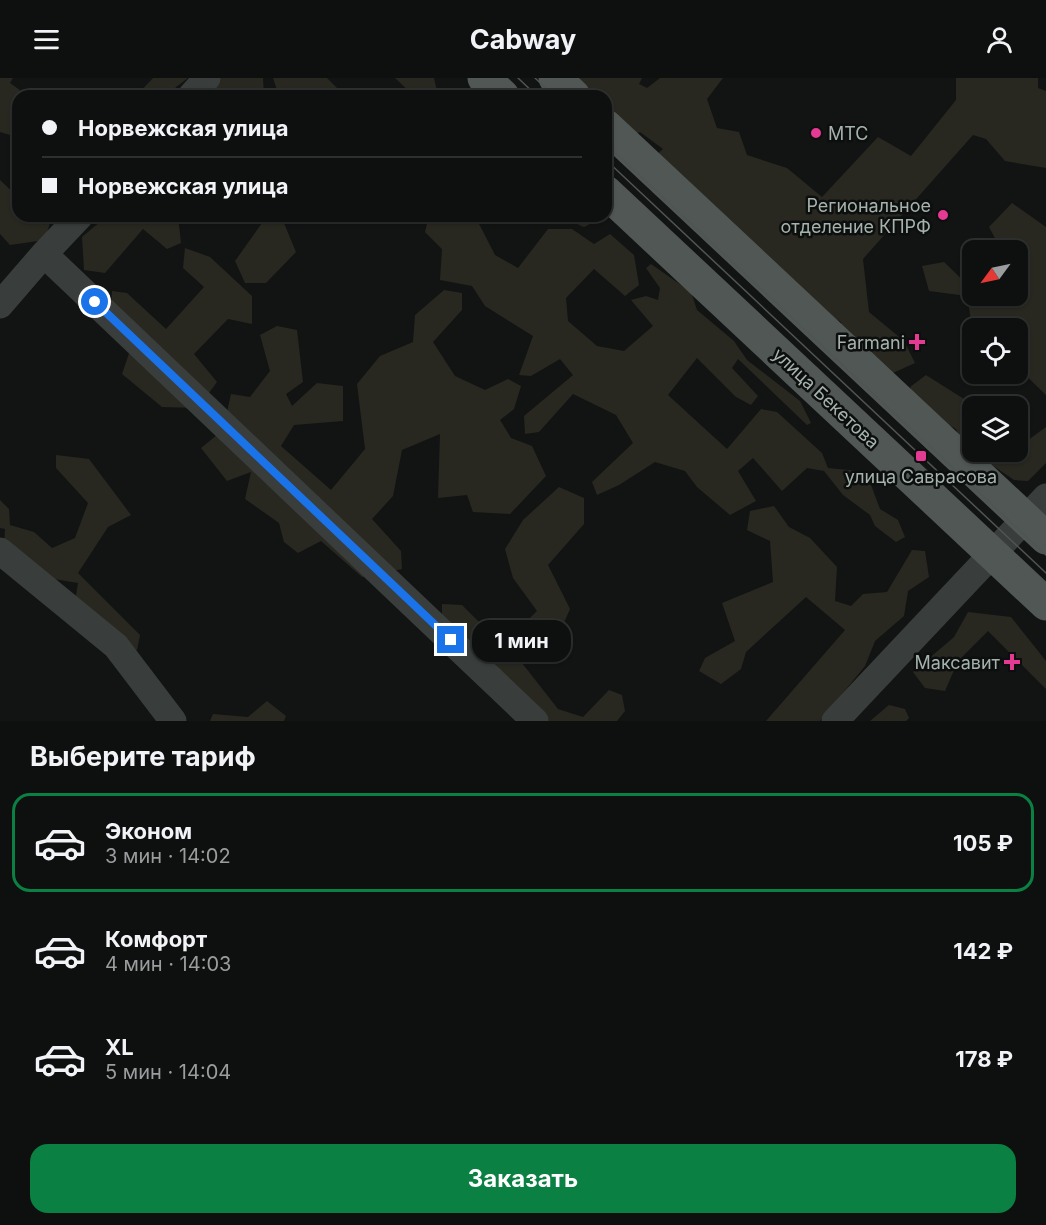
<!DOCTYPE html>
<html lang="ru">
<head>
<meta charset="utf-8">
<style>
  :root { --surface:#0e0f0f; --page:#171818; --text:#f1f3f6; --muted:#9b9c9e; --line:#2e2f2f; --accent:#0b8043 }
  body { margin:0; font-family:Inter,sans-serif; background:var(--page); color:var(--text); height:100vh; display:flex; flex-direction:column; font-size:22px; white-space:nowrap }
  * { box-sizing:border-box; margin:0 }
  p { font-size:20px; color:var(--muted) }
  .icon { flex:none; width:33px; height:33px; fill:none; stroke:currentColor; stroke-width:2; stroke-linecap:round; stroke-linejoin:round }
  .map { position:relative; height:643px; overflow:hidden }
  .details { display:flex; flex-direction:column; background:var(--surface); flex:1 }
  .details>* { flex:none }
  .hud { position:absolute; left:12px; top:12px; width:600px; height:132px; border-radius:18px; box-shadow:0 2px 4px #0004,0 0 0 2px var(--line); display:grid; align-content:center; height:132px; padding:0 30px; background:var(--surface) }
  .needle { width:39px; rotate:237deg }
  .fabs { position:absolute; left:962px; top:162px; display:grid; gap:12px }
  .fabs a { display:grid; place-items:center; width:66px; height:66px; border-radius:12px; background:var(--surface); box-shadow:0 2px 4px #0004,0 0 0 2px var(--line); font-size:30px }
  .end { position:absolute; width:27px; height:27px; margin:-14px; border:8px solid #1a73e8; background:#fff; box-shadow:0 0 0 3px #fff }
  .from { border-radius:50% }
  .bubble { position:absolute; height:42px; border-radius:18px; background:var(--surface); box-shadow:0 2px 4px #0004,0 0 0 2px var(--line); font-size:20px; font-weight:700; line-height:42px; text-align:center }
  .hud b { display:flex; align-items:center; gap:21px; height:57px; font-size:22px }
  .hud b+b { border-top:2px solid var(--line) }
  .hud i { width:15px; height:15px; background:var(--text) }
  ul { padding:0; list-style:none }
  li { display:flex; align-items:center; gap:18px; height:99px; margin:0 12px 9px; padding:0 18px; border:3px solid transparent; border-radius:18px }
  li div { flex:1 }
  li b { display:block; font-size:22px }
  li em { font-style:normal; font-weight:700 }
  li.selected { border-color:var(--accent) }
  li>.icon { width:54px; height:54px; stroke-width:1.5 }
  h2 { padding:0 30px; font-size:27px; line-height:72px }
  .button { display:flex; gap:12px; margin-top:auto; padding:12px 30px }
  .button a { flex:1; height:69px; border-radius:18px; background:var(--accent); color:#fff; font-size:24px; font-weight:700; line-height:69px; text-align:center }
  header { display:flex; justify-content:space-between; align-items:center; height:78px; padding:0 30px; background:var(--surface); font-size:27px; font-weight:700 }
  .map>svg:first-child { display:block }
  .green { fill:#282821 }
  .lines { fill:none; stroke-linecap:round; stroke-linejoin:round }
  .minor { stroke:#393d3c; stroke-width:27 }
  .major { stroke:#505754; stroke-width:33 }
  .tram { stroke:#4f5553; stroke-width:1.5 }
  .route { stroke:#1a73e8; stroke-width:8 }
  .poi-dot { fill:#e43a94; stroke:#0d0f0f; stroke-width:2 }
  .labels { text-anchor:middle; dominant-baseline:central; stroke-width:5; stroke-linejoin:round; paint-order:stroke }
  .poi-label { font-size:18px; fill:#a5b3ac; stroke:#0d0f0f; text-anchor:end }
  .street-label { font-size:18px; fill:#a5b3ac; stroke:#0d0f0f }
</style>
</head>
<body>
<header><svg class="icon" aria-label="menu" viewBox="0 0 24 24"><path d="M4 6h16M4 12h16M4 18h16"/></svg>Cabway<svg class="icon" aria-label="person" viewBox="0 0 24 24"><circle cx="12" cy="8" r="4"/><path d="M4 21q1-7 8-7t8 7"/></svg></header>
<div class="map">
<svg width="1046" height="643" viewBox="0 0 1046 643">
  <rect width="100%" height="100%" fill="#121414"/>
  <!-- green -->
  <path class="green" d="M0,0H13L10,5L28,18H18V56L13,58L0,54Z
    M153,0H188L176,9L171,18H136Z
    M220,0H263L264,18H211Z
    M273,0H327L345,18H279Z
    M395,0H434L438,18H414Z
    M563,0H642L639,6L647,10L660,0H723L707,21L717,50L739,54L747,77L787,90L822,119L878,59L911,78L956,22V0H1038V10L1046,13V90L1005,83L986,61L973,57L863,181L869,234L904,263L915,285L893,295L841,266V244L807,224L796,203L768,198L646,86L663,71L640,54L622,62L615,38L606,30V18H567Z
    M0,102L18,119V138H52L45,162L10,167L0,156Z
    M1012,125L1046,149V317L1017,289V250H986L971,242L967,218L929,213L922,188L944,184L972,211V218H1017V172H993L997,164L989,149Z
    M107,138H178L181,165L167,171L143,151L105,195L84,192L82,159Z
    M267,138H281L296,174L266,205H245L235,183Z
    M433,138H475L495,177L518,190L548,151H572L594,166L610,156L634,177L639,207L625,218L594,191L566,220L568,243L597,268L624,273L653,248L631,222L646,218L658,222L660,210L646,190L651,186L691,214L697,232L734,263L747,282L800,323L811,345L807,347L738,281L732,290L758,318L751,327L736,319L697,280L668,317L727,371L761,331L777,334L822,375L828,390L858,393L871,407L880,431L898,442L905,459L896,464L875,448L870,437L843,417L824,393L807,390L782,413L753,380L738,393L756,423L730,437L697,409L685,393L655,384L619,407L597,417L592,404L633,365L616,337L573,316L539,354L525,356L524,338L573,297L560,281L531,298L519,297L533,258L485,228L472,208L440,202L442,171L425,154L428,141Z
    M540,138H591L596,143L584,149L560,139L546,143Z
    M185,170L210,179L252,218V246L228,241L194,276L217,304L198,330L162,329L122,296L136,255L111,231L112,213L127,215L166,251L204,209L183,190Z
    M444,212L462,215V232L433,264L455,298L485,312L508,301L521,308L514,331L500,342L511,360L532,368L546,398L510,436L473,434L467,417L438,420L440,356L402,372L393,418L372,441L401,473L402,491L362,499L321,463L298,475L284,464L279,445L245,421L251,394L227,403L201,370L223,352L231,316L250,319L270,293L260,257L277,248L297,252L303,304L286,316L292,328L317,305L343,308V343L294,347L281,368L331,412L365,371L357,306L380,278L413,264L415,237Z
    M926,297L975,328H972V373L961,365L956,351L916,328L910,309Z
    M1046,349V385L1028,403L1014,402L973,374H1017V370Z
    M56,377L89,381L131,437L108,449L78,495L140,557L137,572L113,573L73,535L78,505L30,497L4,469L5,451L0,450V422L9,431L10,447L34,454L52,470L75,460L88,425L56,390Z
    M559,409L584,420V446L548,487L570,531L554,567L522,585L558,631L583,639L609,612L622,617L625,633L617,643H537L442,549V526L462,527L502,567L537,533L513,500L505,471L523,442Z
    M774,428L789,449L810,460L837,489L835,523L851,528L863,516L887,514L912,472L925,473L929,499L908,513L904,538L875,563L865,588L820,643H766L845,552L806,519L746,574L741,591L721,606L699,593L705,580L735,563L722,525L773,504L770,463L747,452L750,433Z
    M968,534L1011,539L1046,583V611L988,553L958,583L945,613L925,610L913,594L954,559Z
    M267,623L286,638L284,643H210L213,636L248,639Z
    M889,627L905,631L909,640L906,643H870Z"/>
  <g class="lines">
    <!-- minor -->
    <path class="minor" d="M191,18L207,0
      M44,176L535,643
      M0,227L44,176L80,138
      M0,473L116,568L173,643
      M835,643L1046,419"/>
    <!-- major -->
    <path class="major" d="M484,0L503,18
      M555,0L574,18
      M606,48L1046,460
      M606,114L1046,526"/>
    <!-- tram -->
    <path class="tram" d="M518,0L537,18
      M535,0L554,18
      M606,66L1046,477
      M606,82L1046,495"/>
  </g>
  <g class="lines">
    <!-- route -->
    <path class="route" d="M95,224L451,562"/>
  </g>
  <!-- markers -->
  <g class="poi-dot">
    <circle cx="816" cy="55" r="6"/>
    <circle cx="943" cy="137" r="6"/>
    <path d="M914 255h6v6h6v6h-6v6h-6v-6h-6v-6h6z"/>
    <rect x="915" y="372" width="12" height="12" rx="3"/>
    <path d="M1009 575h6v6h6v6h-6v6h-6v-6h-6v-6h6z"/>
  </g>
  <g class="labels">
    <!-- poi labels -->
    <g class="poi-label">
      <text x="828" y="55" text-anchor="start">МТС</text>
      <text x="931" y="127">Региональное<tspan x="931" dy="21">отделение КПРФ</tspan></text>
      <text x="905" y="264">Farmani</text>
      <text x="921" y="398" text-anchor="middle">улица Саврасова</text>
      <text x="1000" y="584">Максавит</text>
    </g>
    <!-- street labels -->
    <g class="street-label">
      <text transform="translate(826 320) rotate(43)">улица Бекетова</text>
    </g>
  </g>
</svg>
<div class="fabs">
<a><svg class="needle" viewBox="-14 -14 28 28"><path d="M0-13l5 13h-10z" fill="#e53935"/><path d="M0 13l5-13h-10z" fill="#9b9c9e"/></svg></a>
<a><svg class="icon" aria-label="locate" viewBox="0 0 24 24"><circle cx="12" cy="12" r="6"/><path d="M12 2v4M12 18v4M2 12h4M18 12h4"/></svg></a>
<a><svg class="icon" aria-label="layers" viewBox="0 0 24 24"><path d="M12 4l9 5-9 5-9-5zM3 14l9 5 9-5"/></svg></a>
</div>
<i class="end from" style="left:95px;top:224px"></i>
<i class="end" style="left:451px;top:562px"></i>
<div class="bubble" style="left:472px;top:542px;width:99px">1 мин</div>
<div class="hud">
<b><i class="from"></i>Норвежская улица</b>
<b><i></i>Норвежская улица</b>
</div>
</div>
<section class="details">
<h2>Выберите тариф</h2>
<ul>
<li class="selected"><svg class="icon" aria-label="car" viewBox="0 0 24 24"><path d="M5 17H2v-5l4-1 3-4h7l3 4 3 1v5h-3M9 17h6M6 11h13"/><circle cx="7" cy="17" r="2"/><circle cx="17" cy="17" r="2"/></svg><div><b>Эконом</b><p>3 мин · 14:02</p></div><em>105 ₽</em></li>
<li><svg class="icon" aria-label="car" viewBox="0 0 24 24"><path d="M5 17H2v-5l4-1 3-4h7l3 4 3 1v5h-3M9 17h6M6 11h13"/><circle cx="7" cy="17" r="2"/><circle cx="17" cy="17" r="2"/></svg><div><b>Комфорт</b><p>4 мин · 14:03</p></div><em>142 ₽</em></li>
<li><svg class="icon" aria-label="car" viewBox="0 0 24 24"><path d="M5 17H2v-5l4-1 3-4h7l3 4 3 1v5h-3M9 17h6M6 11h13"/><circle cx="7" cy="17" r="2"/><circle cx="17" cy="17" r="2"/></svg><div><b>XL</b><p>5 мин · 14:04</p></div><em>178 ₽</em></li>
</ul>
<div class="button"><a>Заказать</a></div>
</section>
</body>
</html>
